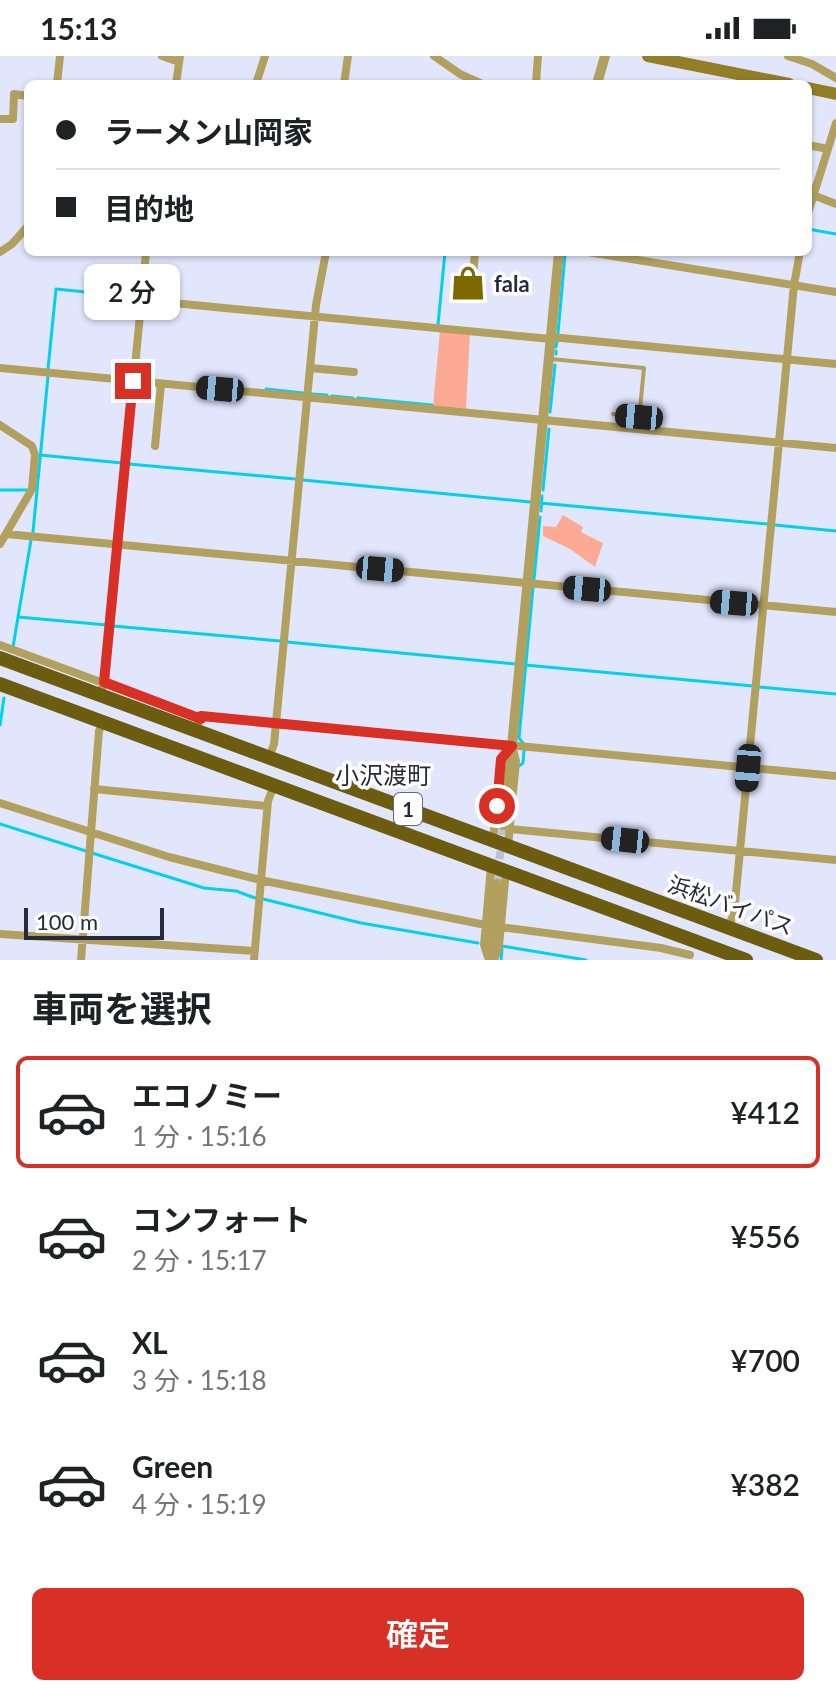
<!DOCTYPE html>
<html lang="ja">
<head>
<meta charset="utf-8">
<style>
  :root { --surface:#fff; --page:#f6f6f6; --text:#202124; --muted:#757577; --line:#e0e0e0; --accent:#d93025 }
  body { margin:0; font-family:Lato,"Noto Sans JP",sans-serif; background:var(--page); color:var(--text); height:100vh; display:flex; flex-direction:column; font-size:30px; white-space:nowrap }
  * { box-sizing:border-box; margin:0 }
  p { font-size:26px; color:var(--muted) }
  .icon { flex:none; width:44px; height:44px; fill:none; stroke:currentColor; stroke-width:2; stroke-linecap:round; stroke-linejoin:round }
  .map { position:relative; height:904px; overflow:hidden }
  .sheet { display:flex; flex-direction:column; background:var(--surface); flex:1 }
  .sheet>* { flex:none }
  .guide { position:absolute; left:24px; top:24px; width:788px; height:176px; border-radius:12px; box-shadow:0 2px 6px #0004; display:grid; align-content:center; height:176px; padding:0 32px; background:var(--surface) }
  .scale { position:absolute; left:24px; bottom:20px; width:140px; box-sizing:border-box; padding-left:8px; border:4px solid #272a38; border-top:0; font-size:22px; line-height:28px; white-space:nowrap; color:#272a38; -webkit-text-stroke:6px #fff; paint-order:stroke }
  .end { position:absolute; width:36px; height:36px; margin:-18px; border:10px solid #d93025; background:#fff; box-shadow:0 0 0 4px #fff }
  .from { border-radius:50% }
  .bubble { position:absolute; height:56px; border-radius:12px; background:var(--surface); box-shadow:0 2px 6px #0004; font-size:26px; font-weight:600; line-height:56px; text-align:center }
  .car { position:absolute; width:24px; height:48px; margin:-24px -12px; border-radius:10px; box-shadow:0 0 6px 2px #0007; background:linear-gradient(#222 24%,#8ab4d8 0 40%,#222 0 76%,#8ab4d8 0 86%,#222 0) }
  .guide b { display:flex; align-items:center; gap:28px; height:76px; font-size:30px }
  .guide b+b { border-top:2px solid var(--line) }
  .guide i { width:20px; height:20px; background:var(--text) }
  ul { padding:0; list-style:none }
  li { display:flex; align-items:center; gap:24px; height:112px; margin:0 16px 12px; padding:0 16px; border:4px solid transparent; border-radius:12px }
  li div { flex:1 }
  li b { display:block; font-size:30px }
  li em { font-style:normal; font-weight:600 }
  li.selected { border-color:var(--accent) }
  li>.icon { width:72px; height:72px; stroke-width:1.5 }
  h2 { padding:0 32px; font-size:36px; line-height:96px }
  .action { display:flex; gap:16px; margin-top:auto; padding:16px 32px }
  .action a { flex:1; height:92px; border-radius:12px; background:var(--accent); color:#fff; font-size:32px; font-weight:600; line-height:92px; text-align:center }
  .status { display:flex; justify-content:space-between; align-items:center; height:56px; padding:0 40px; background:var(--surface); direction:ltr }
  .status svg { height:22px; fill:currentColor }
  .map>svg:first-child { display:block }
  .green { fill:#fdaa95 }
  .lines { fill:none; stroke-linecap:round; stroke-linejoin:round }
  .stream { stroke:#02d0f2; stroke-width:3 }
  .minor-tunnel { stroke:#bcc0d6; stroke-width:8; stroke-dasharray:8 4; stroke-linecap:butt }
  .service { stroke:#b2a15e; stroke-width:4 }
  .minor { stroke:#b2a15e; stroke-width:8 }
  .tertiary { stroke:#b2a15e; stroke-width:10 }
  .secondary { stroke:#937e25; stroke-width:12 }
  .trunk { stroke:#6c5c10; stroke-width:14 }
  .route { stroke:#d93025; stroke-width:10 }
  .labels { text-anchor:middle; dominant-baseline:central; stroke-width:7; stroke-linejoin:round; paint-order:stroke }
  .shield { fill:#fff; stroke:#686a74; stroke-width:2 }
  .shield-label { font-size:20px; font-weight:bold; fill:#272a38 }
  .poi-label { font-size:22px; font-weight:bold; fill:#272a38; stroke:#fff; text-anchor:start }
  .street-label { font-size:22px; fill:#272a38; stroke:#fff }
  .neighbourhood-label { font-size:24px; fill:#272a38; stroke:#fff }
</style>
</head>
<body>
<div class="status"><b>15:13</b><svg viewBox="0 0 49 12"><path d="M0 12V9h3v3zM5 12V6h3v6zM10 12V3h3v9zM15 12V0h3v12zM26 1h20v11H26zM47 4h2v5h-2z"/></svg></div>
<div class="map">
<svg width="836" height="904" viewBox="0 0 836 904">
  <rect width="100%" height="100%" fill="#e1e6fd"/>
  <!-- green -->
  <path class="green" d="M440,275L470,277L466,353L433,350Z
    M563,459L583,471L581,476L603,487L595,511L570,493L543,480V470L556,471Z"/>
  <g class="lines">
    <!-- stream -->
    <path class="stream" d="M808,173L836,178
      M438,269L445,196
      M558,277L565,199
      M556,291L557,286
      M556,298V295
      M48,313L56,233L136,241
      M266,333L303,337
      M311,338L327,339
      M332,340L353,342
      M358,342L432,349
      M550,356L555,309
      M40,399L122,407
      M129,408L295,423
      M303,424L530,446
      M0,434H28
      M543,434L549,373
      M540,447L768,468
      M541,455L542,440
      M775,469L836,475
      M33,476L48,320
      M534,523L540,461
      M18,561L107,569
      M113,570L280,585
      M287,586L515,608
      M13,591L31,484
      M525,609L753,630
      M758,631L836,638
      M0,669L4,642
      M523,687L519,682L533,531
      M519,710L523,707L524,695
      M0,768L86,795
      M92,797L204,832L236,835L255,842
      M263,843L361,867L478,887
      M502,890L586,904
      M501,904L502,893"/>
    <!-- minor-tunnel -->
    <path class="minor-tunnel" d="M497,827L503,770"/>
    <!-- service -->
    <path class="service" d="M551,303L644,312L638,373
      M613,358L638,361"/>
    <!-- minor -->
    <path class="minor" d="M162,0L179,6
      M434,0L460,18L482,28
      M788,0L812,8L836,22
      M57,28L60,0
      M176,28L180,0
      M256,28L265,0
      M344,28L348,0
      M536,28L538,0
      M0,63H13L14,38L28,40
      M808,89L828,93
      M808,137L836,148
      M808,157L836,67
      M0,196L12,188L28,170
      M588,196L836,236
      M473,220L475,196
      M141,244L551,283
      M551,281L836,308
      M0,312L836,392
      M310,312L354,316
      M0,369L32,390L35,399L32,433L0,488
      M155,390L161,328
      M6,478L836,556
      M0,589L201,663
      M99,639L105,623L146,196
      M196,675L201,660L836,720
      M269,702L274,688L316,249L326,196
      M94,733L267,750
      M0,747L169,801L260,824L486,869
      M503,770L511,694
      M510,773L836,804
      M493,785L501,703L512,690
      M508,790L516,705L512,690
      M501,871L661,892L690,899
      M728,872L734,857L794,229L800,196
      M0,878L255,895
      M491,903L497,827
      M81,904L99,675L103,666
      M254,904L268,745L274,729
      M489,904L484,889L491,810
      M494,904L499,890L506,815"/>
    <!-- tertiary -->
    <path class="tertiary" d="M597,28L605,0
      M512,690L559,196"/>
    <!-- secondary -->
    <path class="secondary" d="M648,0L789,28
      M808,32L836,38"/>
    <!-- trunk -->
    <path class="trunk" d="M0,602L816,904
      M0,628L746,904"/>
  </g>
  <g class="lines">
    <!-- route -->
    <path class="route" d="M133,325L104,626L201,663V660L512,690L501,703L497,750"/>
  </g>
  <!-- icons -->
  <defs>
    <g id="shop-bare" transform="scale(2.76)"><path d="M-5-2.5h2.3a2.7 3.5 0 0 1 5.4 0H5L5.5 6h-11ZM-1.5-2.5h3a1.5 2.3 0 0 0-3 0Z" fill="#7e6900" stroke="#fff" stroke-width="2.5" paint-order="stroke"/></g>
  </defs>
  <g fill-rule="evenodd">
    <use href="#shop-bare" x="468" y="227"/>
  </g>
  <g class="labels">
    <!-- shield labels -->
    <rect class="shield" x="394" y="737" width="28" height="32" rx="6"/>
    <g class="shield-label">
      <text x="408" y="753">1</text>
    </g>
    <!-- poi labels -->
    <g class="poi-label">
      <text x="494" y="227">fala</text>
    </g>
    <!-- street labels -->
    <g class="street-label">
      <text transform="translate(731 849) rotate(20)">浜松バイパス</text>
    </g>
    <!-- neighbourhood labels -->
    <g class="neighbourhood-label">
      <text x="383" y="718">小沢渡町</text>
    </g>
  </g>
</svg>
<div class="scale">100 m</div>
<i class="end from" style="left:497px;top:750px"></i>
<i class="end" style="left:133px;top:325px"></i>
<div class="bubble" style="left:84px;top:208px;width:96px">2 分</div>
<i class="car" style="left:220px;top:333px;rotate:275deg"></i>
<i class="car" style="left:639px;top:361px;rotate:275deg"></i>
<i class="car" style="left:380px;top:513px;rotate:95deg"></i>
<i class="car" style="left:587px;top:533px;rotate:275deg"></i>
<i class="car" style="left:734px;top:547px;rotate:275deg"></i>
<i class="car" style="left:748px;top:712px;rotate:185deg"></i>
<i class="car" style="left:625px;top:784px;rotate:276deg"></i>
<div class="guide">
<b><i class="from"></i>ラーメン山岡家</b>
<b><i></i>目的地</b>
</div>
</div>
<section class="sheet">
<h2>車両を選択</h2>
<ul>
<li class="selected"><svg class="icon" aria-label="car" viewBox="0 0 24 24"><path d="M5 17H2v-5l4-1 3-4h7l3 4 3 1v5h-3M9 17h6M6 11h13"/><circle cx="7" cy="17" r="2"/><circle cx="17" cy="17" r="2"/></svg><div><b>エコノミー</b><p>1 分 · 15:16</p></div><em>¥412</em></li>
<li><svg class="icon" aria-label="car" viewBox="0 0 24 24"><path d="M5 17H2v-5l4-1 3-4h7l3 4 3 1v5h-3M9 17h6M6 11h13"/><circle cx="7" cy="17" r="2"/><circle cx="17" cy="17" r="2"/></svg><div><b>コンフォート</b><p>2 分 · 15:17</p></div><em>¥556</em></li>
<li><svg class="icon" aria-label="car" viewBox="0 0 24 24"><path d="M5 17H2v-5l4-1 3-4h7l3 4 3 1v5h-3M9 17h6M6 11h13"/><circle cx="7" cy="17" r="2"/><circle cx="17" cy="17" r="2"/></svg><div><b>XL</b><p>3 分 · 15:18</p></div><em>¥700</em></li>
<li><svg class="icon" aria-label="car" viewBox="0 0 24 24"><path d="M5 17H2v-5l4-1 3-4h7l3 4 3 1v5h-3M9 17h6M6 11h13"/><circle cx="7" cy="17" r="2"/><circle cx="17" cy="17" r="2"/></svg><div><b>Green</b><p>4 分 · 15:19</p></div><em>¥382</em></li>
</ul>
<div class="action"><a>確定</a></div>
</section>
</body>
</html>
